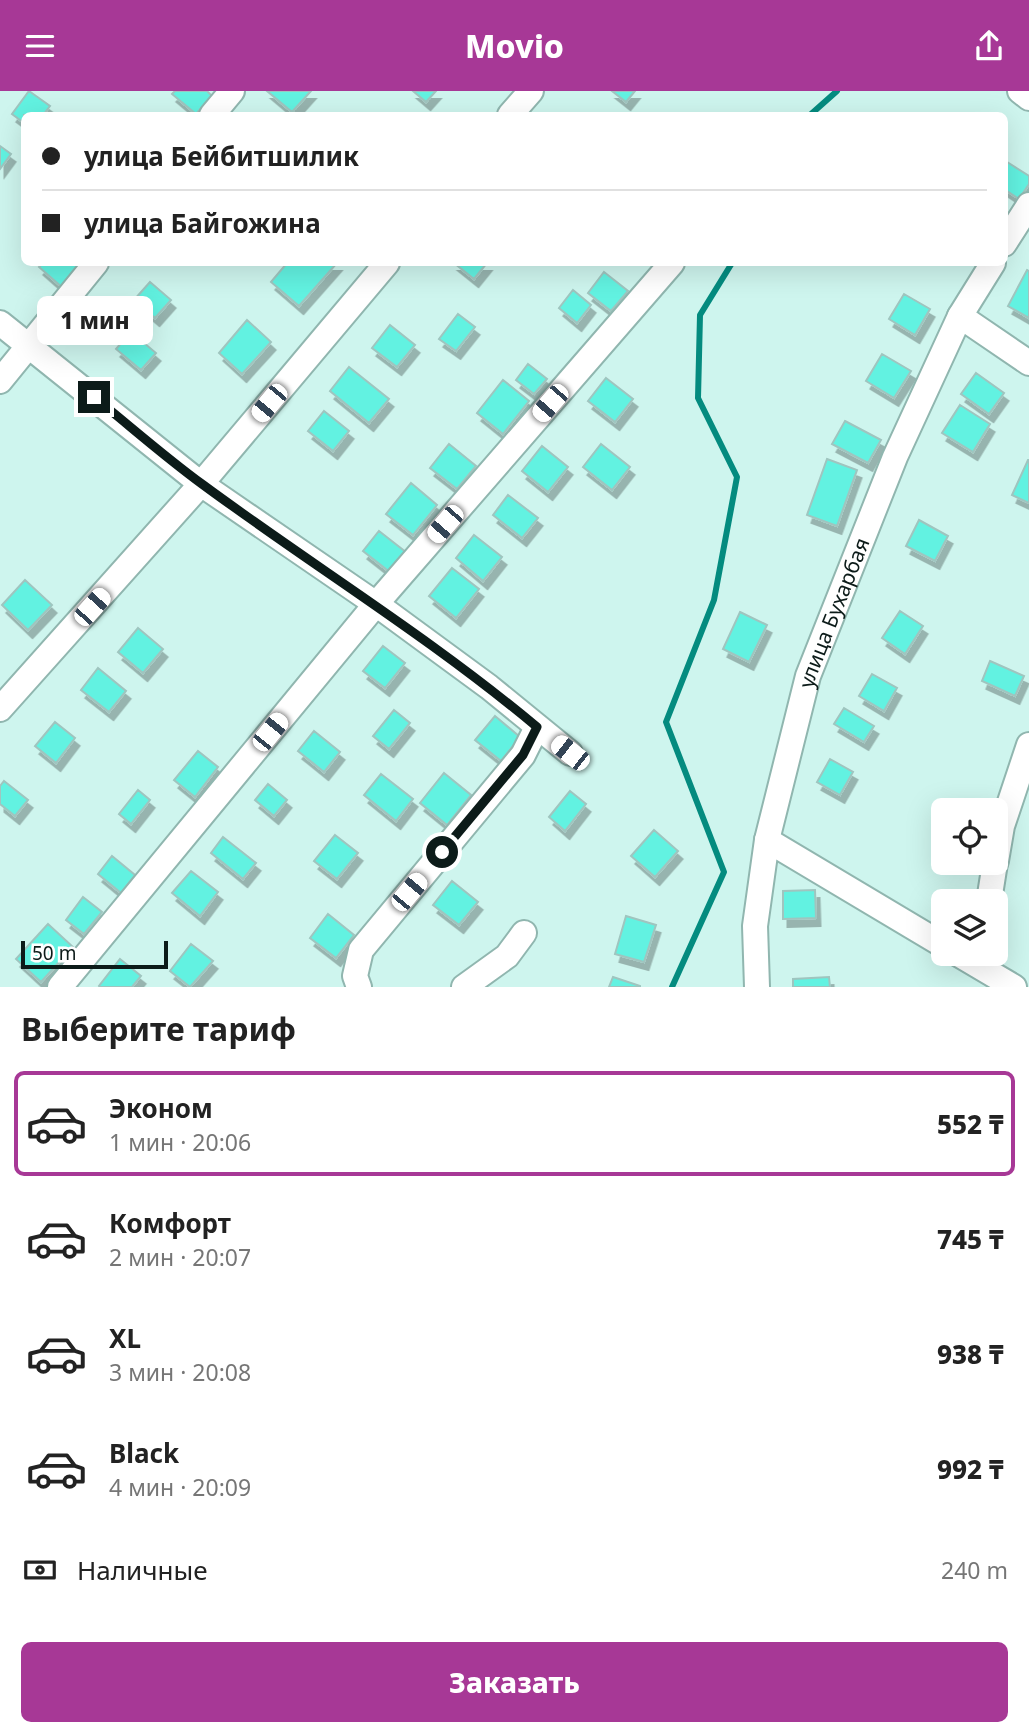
<!DOCTYPE html>
<html lang="ru">
<head>
<meta charset="utf-8">
<style>
  :root { --surface:#fff; --page:#f2f2f2; --text:#222; --muted:#767676; --line:#e0e0e0; --accent:#a73896 }
  body { margin:0; font-family:"Noto Sans",sans-serif; background:var(--page); color:var(--text); height:100vh; display:flex; flex-direction:column; font-size:26px; white-space:nowrap }
  * { box-sizing:border-box; margin:0 }
  p { font-size:23px; color:var(--muted) }
  .icon { flex:none; width:38px; height:38px; fill:none; stroke:currentColor; stroke-width:2; stroke-linecap:round; stroke-linejoin:round }
  .map { position:relative; height:896px; overflow:hidden }
  .side { display:flex; flex-direction:column; background:var(--surface); flex:1 }
  .side>* { flex:none }
  .banner { position:absolute; left:21px; top:21px; width:987px; height:154px; border-radius:10px; box-shadow:0 7px 28px #0002; display:grid; align-content:center; height:154px; padding:0 21px; background:var(--surface) }
  .buttons { position:absolute; left:931px; top:707px; display:grid; gap:14px }
  .buttons a { display:grid; place-items:center; width:77px; height:77px; border-radius:10px; background:var(--surface); box-shadow:0 7px 28px #0002; font-size:35px }
  .scale { position:absolute; left:21px; bottom:18px; width:147px; box-sizing:border-box; padding-left:7px; border:4px solid #0c1b19; border-top:0; font-size:19px; line-height:24px; white-space:nowrap; color:#0c1b19; -webkit-text-stroke:5px #fff; paint-order:stroke }
  .end { position:absolute; width:32px; height:32px; margin:-16px; border:9px solid #0c1b19; background:#fff; box-shadow:0 0 0 4px #fff }
  .from { border-radius:50% }
  .bubble { position:absolute; height:49px; border-radius:10px; background:var(--surface); box-shadow:0 7px 28px #0002; font-size:23px; font-weight:800; line-height:49px; text-align:center }
  .car { position:absolute; width:21px; height:42px; margin:-21px -10px; border-radius:9px; box-shadow:0 0 5px 2px #0007; background:linear-gradient(#fff 24%,#345 0 40%,#fff 0 76%,#345 0 86%,#fff 0) }
  .banner b { display:flex; align-items:center; gap:24px; height:66px; font-size:26px }
  .banner b+b { border-top:2px solid var(--line) }
  .banner i { width:18px; height:18px; background:var(--text) }
  ul { padding:0; list-style:none }
  li { display:flex; align-items:center; gap:21px; height:105px; margin:0 14px 10px; padding:0 7px; border:4px solid transparent; border-radius:10px }
  li div { flex:1 }
  li b { display:block; font-size:26px }
  li em { font-style:normal; font-weight:800 }
  li.current { border-color:var(--accent) }
  li>.icon { width:63px; height:63px; stroke-width:1.5 }
  h2 { padding:0 21px; font-size:32px; line-height:84px }
  .pay { display:flex; align-items:center; gap:18px; height:77px; padding:0 21px; font-size:26px }
  .pay p { margin-inline-start:auto }
  .primary-button { display:flex; gap:14px; margin-top:auto; padding:14px 21px }
  .primary-button a { flex:1; height:80px; border-radius:10px; background:var(--accent); color:#fff; font-size:28px; font-weight:800; line-height:80px; text-align:center }
  header { display:flex; justify-content:space-between; align-items:center; height:91px; padding:0 21px; background:var(--accent); color:#fff; font-size:32px; font-weight:800 }
  .map>svg:first-child { display:block }
  .lines { fill:none; stroke-linecap:round; stroke-linejoin:round }
  .stream { stroke:#048b7f; stroke-width:6 }
  .building { fill:#62f2e1; stroke:#9fc5bf; stroke-width:2; filter:url(#shadow) }
  .minor-casing { stroke:#90b6af; stroke-width:28 }
  .minor { stroke:#fff; stroke-width:24 }
  .route { stroke:#0c1b19; stroke-width:9 }
  .labels { text-anchor:middle; dominant-baseline:central; stroke-width:5; stroke-linejoin:round; paint-order:stroke }
  .street-label { font-size:21px; fill:#0c1b19; stroke:#fff }
</style>
</head>
<body>
<header><svg class="icon" aria-label="menu" viewBox="0 0 24 24"><path d="M4 6h16M4 12h16M4 18h16"/></svg>Movio<svg class="icon" aria-label="share" viewBox="0 0 24 24"><path d="M12 15V3M7 8l5-5 5 5M5 13v7h14v-7"/></svg></header>
<div class="map">
<svg width="1029" height="896" viewBox="0 0 1029 896">
  <defs>
    <filter id="shadow"><feDropShadow dx="4.5" dy="8" stdDeviation="0" flood-color="#0004"/></filter>
  </defs>
  <rect width="100%" height="100%" fill="#cef5ee"/>
  <g class="lines">
    <!-- stream -->
    <path class="stream" d="M810,24L837,0
      M672,896L724,781L666,631L714,509L737,386L698,307L700,224L732,172"/>
  </g>
  <!-- building -->
  <path class="building" d="M29,0L50,15L43,24H24V32L12,23Z
    M175,0H207L212,5L196,23L172,3Z
    M267,0H311L292,21Z
    M413,0H436L426,11Z
    M612,0H635L626,11Z
    M0,55L11,63L0,78Z
    M1004,69L1029,85V93L1019,108L1004,98Z
    M43,172H75L82,177L64,198L39,176Z
    M287,172H337L299,215L271,191Z
    M454,172H487L474,188Z
    M1027,179L1029,180V227L1008,215Z
    M604,181L628,200L611,220L588,202Z
    M150,191L171,209L155,227L134,209Z
    M573,199L591,214L577,232L559,217Z
    M904,203L930,218L915,244L889,228Z
    M458,223L475,236L456,260L439,248Z
    M247,229L271,251L242,283L219,262Z
    M390,234L415,254L397,276L372,257Z
    M131,241L156,262L141,279L116,258Z
    M882,263L911,280L894,307L866,290Z
    M528,273L547,288L534,303L516,289Z
    M349,276L389,308L369,332L330,300Z
    M976,282L1004,302L989,323L961,303Z
    M606,287L633,308L615,331L588,310Z
    M503,289L529,310L503,343L477,322Z
    M960,314L990,333L973,361L942,342Z
    M324,320L349,340L333,360L308,340Z
    M845,330L881,349L868,372L832,353Z
    M449,353L476,375L457,398L430,377Z
    M601,353L630,376L612,399L583,376Z
    M542,355L568,376L548,401L522,380Z
    M827,368L857,379L837,435L807,424Z
    M1028,369H1029V412L1012,404Z
    M411,392L437,414L413,444L386,423Z
    M508,404L538,427L522,447L493,424Z
    M919,429L948,445L935,470L906,455Z
    M379,440L407,462L391,482L363,460Z
    M474,444L502,466L483,490L456,467Z
    M452,477L479,498L456,527L429,505Z
    M25,489L52,514L28,539L2,514Z
    M900,520L923,535L905,563L882,547Z
    M740,521L767,534L749,571L723,558Z
    M138,537L163,558L143,582L118,561Z
    M383,555L405,572L385,597L363,580Z
    M990,570L1024,585L1015,605L982,590Z
    M98,577L126,600L109,621L81,599Z
    M872,583L897,597L884,620L859,605Z
    M844,617L874,635L864,651L834,633Z
    M394,619L410,632L389,658L373,645Z
    M495,625L520,646L501,670L475,649Z
    M55,631L75,647L56,672L35,655Z
    M314,640L340,661L324,681L298,660Z
    M198,660L218,676L195,706L174,689Z
    M830,668L853,681L840,704L817,691Z
    M444,682L471,704L447,734L420,712Z
    M381,683L413,708L396,730L364,704Z
    M4,690L28,709L15,725L0,713V695Z
    M268,693L287,709L274,725L255,709Z
    M138,699L150,709L131,733L119,723Z
    M570,700L586,713L565,740L549,726Z
    M654,739L678,760L655,786L631,765Z
    M335,744L358,762L337,788L314,770Z
    M223,746L256,772L243,788L211,762Z
    M112,765L135,784L121,802L98,783Z
    M191,780L218,801L200,825L172,802Z
    M452,790L478,811L459,834L433,814Z
    M815,799L816,827L783,828V800Z
    M83,806L102,821L84,843L66,829Z
    M328,823L354,844L336,867L310,847Z
    M626,825L656,834L644,871L615,863Z
    M48,833L73,856L41,891L16,868Z
    M191,853L213,870L190,896L170,880Z
    M120,868L141,885L132,896H100L99,895Z
    M613,886L640,895V896H609Z
    M829,886L830,896H793V888Z"/>
  <g class="lines">
    <!-- minor casing -->
    <g class="minor-casing">
      <g id="minor">
        <path d="M1020,0L1029,7"/>
        <path d="M212,24L232,0"/>
        <path d="M510,24L531,0"/>
        <path d="M1004,153L1029,114"/>
        <path d="M960,225L1029,272"/>
        <path d="M0,232L201,393L376,513L489,596L570,662"/>
        <path d="M0,290L96,172"/>
        <path d="M0,618L201,393L387,172"/>
        <path d="M767,749L943,854"/>
        <path d="M996,770L1002,735L1029,654"/>
        <path d="M989,810L995,772"/>
        <path d="M958,863L1014,896"/>
        <path d="M60,896L376,513L672,172"/>
        <path d="M359,896L355,885L361,859L523,664L537,636"/>
        <path d="M464,896L507,865L524,842"/>
        <path id="s1" d="M757,896L755,835L767,749L808,585L895,366L960,225L993,172"/>
      </g>
    </g>
    <!-- minor -->
    <use href="#minor" class="minor"/>
  </g>
  <g class="lines">
    <!-- route -->
    <path class="route" d="M94,306C130,335 165,366 202,393C313,475 431,547 537,636L523,664L442,761"/>
  </g>
  <g class="labels">
    <!-- street labels -->
    <g class="street-label">
      <text stroke="none"><textPath href="#s1" startOffset="385">улица Бухарбая</textPath></text>
    </g>
  </g>
</svg>
<div class="buttons">
<a><svg class="icon" aria-label="locate" viewBox="0 0 24 24"><circle cx="12" cy="12" r="6"/><path d="M12 2v4M12 18v4M2 12h4M18 12h4"/></svg></a>
<a><svg class="icon" aria-label="layers" viewBox="0 0 24 24"><path d="M12 4l9 5-9 5-9-5zM3 14l9 5 9-5"/></svg></a>
</div>
<div class="scale">50 m</div>
<i class="end from" style="left:442px;top:761px"></i>
<i class="end" style="left:94px;top:306px"></i>
<div class="bubble" style="left:37px;top:205px;width:116px">1 мин</div>
<i class="car" style="left:269px;top:312px;rotate:220deg"></i>
<i class="car" style="left:550px;top:312px;rotate:221deg"></i>
<i class="car" style="left:445px;top:433px;rotate:221deg"></i>
<i class="car" style="left:92px;top:516px;rotate:42deg"></i>
<i class="car" style="left:270px;top:641px;rotate:39deg"></i>
<i class="car" style="left:570px;top:662px;rotate:308deg"></i>
<i class="car" style="left:409px;top:801px;rotate:40deg"></i>
<div class="banner">
<b><i class="from"></i>улица Бейбитшилик</b>
<b><i></i>улица Байгожина</b>
</div>
</div>
<section class="side">
<h2>Выберите тариф</h2>
<ul>
<li class="current"><svg class="icon" aria-label="car" viewBox="0 0 24 24"><path d="M5 17H2v-5l4-1 3-4h7l3 4 3 1v5h-3M9 17h6M6 11h13"/><circle cx="7" cy="17" r="2"/><circle cx="17" cy="17" r="2"/></svg><div><b>Эконом</b><p>1 мин · 20:06</p></div><em>552 ₸</em></li>
<li><svg class="icon" aria-label="car" viewBox="0 0 24 24"><path d="M5 17H2v-5l4-1 3-4h7l3 4 3 1v5h-3M9 17h6M6 11h13"/><circle cx="7" cy="17" r="2"/><circle cx="17" cy="17" r="2"/></svg><div><b>Комфорт</b><p>2 мин · 20:07</p></div><em>745 ₸</em></li>
<li><svg class="icon" aria-label="car" viewBox="0 0 24 24"><path d="M5 17H2v-5l4-1 3-4h7l3 4 3 1v5h-3M9 17h6M6 11h13"/><circle cx="7" cy="17" r="2"/><circle cx="17" cy="17" r="2"/></svg><div><b>XL</b><p>3 мин · 20:08</p></div><em>938 ₸</em></li>
<li><svg class="icon" aria-label="car" viewBox="0 0 24 24"><path d="M5 17H2v-5l4-1 3-4h7l3 4 3 1v5h-3M9 17h6M6 11h13"/><circle cx="7" cy="17" r="2"/><circle cx="17" cy="17" r="2"/></svg><div><b>Black</b><p>4 мин · 20:09</p></div><em>992 ₸</em></li>
</ul>
<div class="pay"><svg class="icon" aria-label="cash" viewBox="0 0 24 24"><path d="M3 7h18v10H3z"/><circle cx="12" cy="12" r="2"/></svg>Наличные<p>240 m</p></div>
<div class="primary-button"><a>Заказать</a></div>
</section>
</body>
</html>
